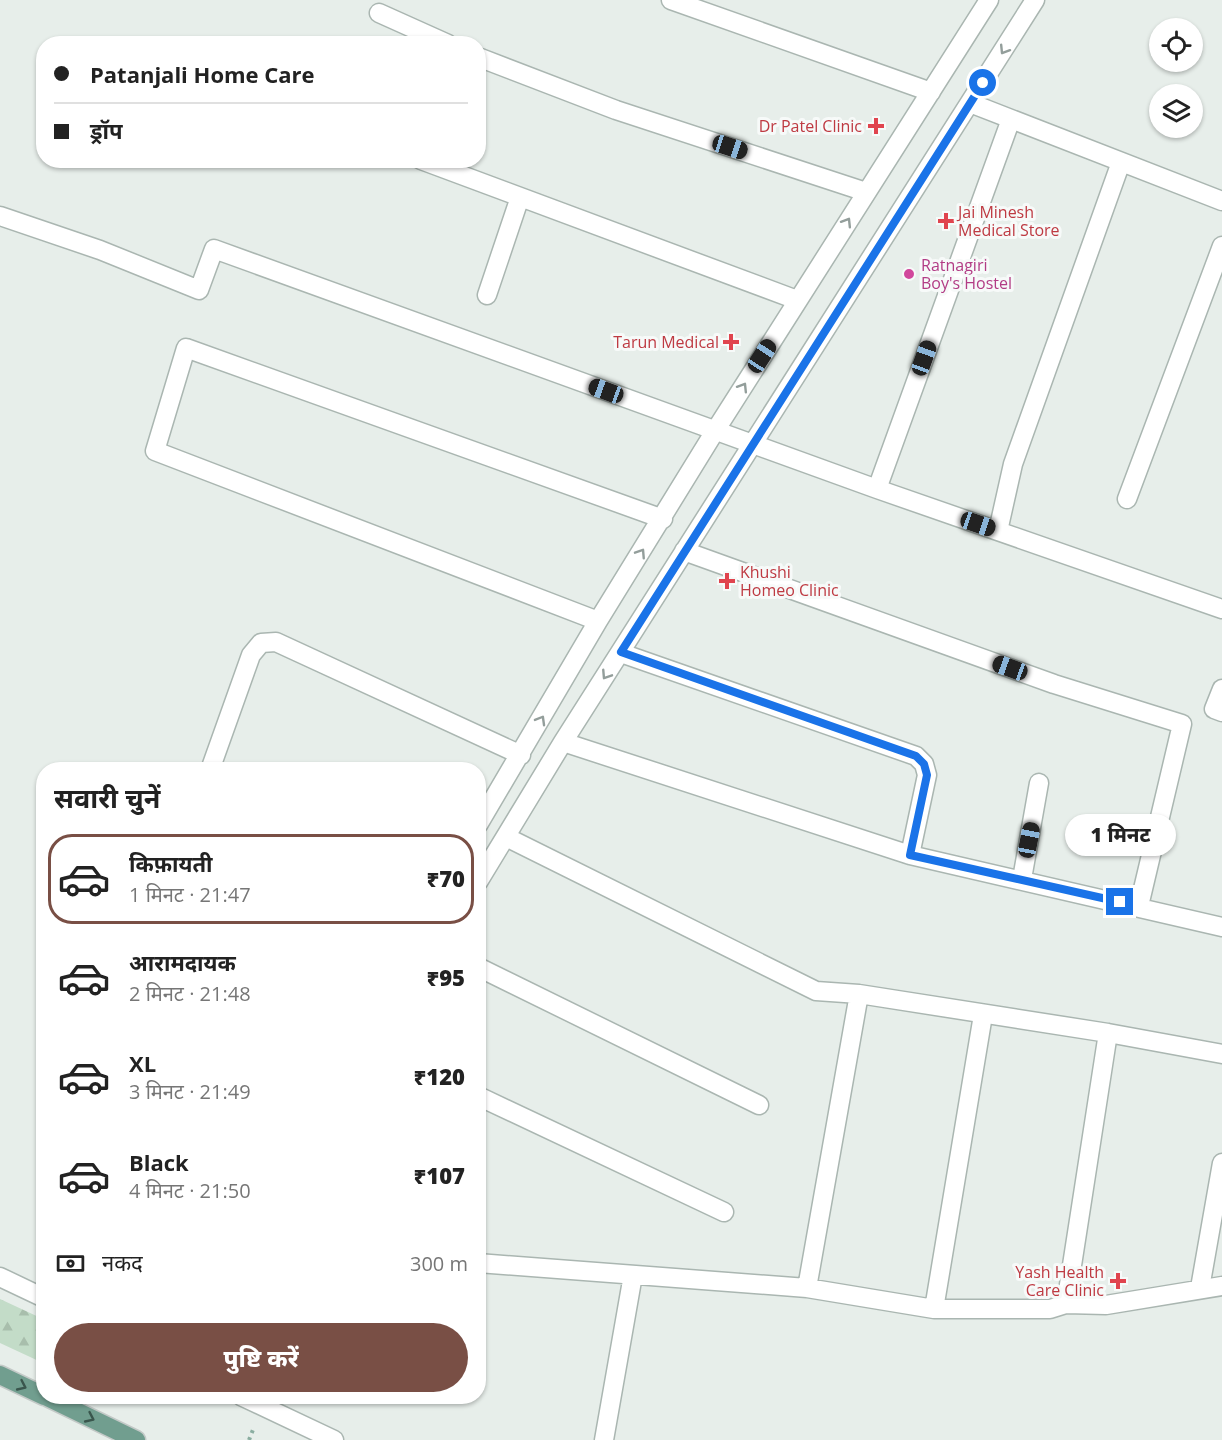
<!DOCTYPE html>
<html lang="hi">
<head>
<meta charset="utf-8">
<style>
  :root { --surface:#fff; --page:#f6f6f6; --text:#222; --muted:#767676; --line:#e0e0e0; --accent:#794f45 }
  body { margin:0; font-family:"Open Sans","Noto Sans Devanagari",sans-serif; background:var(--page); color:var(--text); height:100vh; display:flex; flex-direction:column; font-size:22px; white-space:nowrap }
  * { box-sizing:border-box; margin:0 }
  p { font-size:20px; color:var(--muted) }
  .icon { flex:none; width:33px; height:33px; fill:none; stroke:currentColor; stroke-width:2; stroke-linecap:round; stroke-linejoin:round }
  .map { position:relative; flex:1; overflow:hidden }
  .side { position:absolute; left:36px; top:762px; width:450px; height:642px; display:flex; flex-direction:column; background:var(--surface); border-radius:24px; box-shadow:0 2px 4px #0004 }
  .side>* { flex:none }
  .hud { position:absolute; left:36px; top:36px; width:450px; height:132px; border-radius:24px; box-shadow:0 2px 4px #0004; display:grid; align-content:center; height:132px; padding:0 18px; background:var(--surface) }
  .controls { position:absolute; left:1149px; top:18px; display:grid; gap:12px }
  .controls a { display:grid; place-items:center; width:54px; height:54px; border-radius:50%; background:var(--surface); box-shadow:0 2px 4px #0004; font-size:30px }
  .end { position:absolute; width:27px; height:27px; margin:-14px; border:8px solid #1a73e8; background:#fff; box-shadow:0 0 0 3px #fff }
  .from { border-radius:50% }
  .bubble { position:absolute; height:42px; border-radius:21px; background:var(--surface); box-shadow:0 2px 4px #0004; font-size:20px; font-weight:800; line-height:42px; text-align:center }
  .car { position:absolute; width:18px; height:36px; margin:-18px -9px; border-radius:8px; box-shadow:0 0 4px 2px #0007; background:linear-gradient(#222 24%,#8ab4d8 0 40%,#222 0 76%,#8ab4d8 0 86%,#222 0) }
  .hud b { display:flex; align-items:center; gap:21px; height:57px; font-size:22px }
  .hud b+b { border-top:2px solid var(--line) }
  .hud i { width:15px; height:15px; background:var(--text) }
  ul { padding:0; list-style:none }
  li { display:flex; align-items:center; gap:18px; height:90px; margin:0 12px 9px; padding:0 6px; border:3px solid transparent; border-radius:24px }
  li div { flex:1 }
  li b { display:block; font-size:22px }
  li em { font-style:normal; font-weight:800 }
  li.current { border-color:var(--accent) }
  li>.icon { width:54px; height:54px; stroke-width:1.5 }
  h2 { padding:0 18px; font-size:27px; line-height:72px }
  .pay { display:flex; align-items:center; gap:15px; height:66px; padding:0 18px; font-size:22px }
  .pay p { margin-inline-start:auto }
  .action { display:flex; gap:12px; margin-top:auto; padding:12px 18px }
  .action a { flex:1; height:69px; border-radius:36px; background:var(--accent); color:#fff; font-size:24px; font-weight:800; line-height:69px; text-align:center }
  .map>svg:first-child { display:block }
  .forest { fill:url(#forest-firs) }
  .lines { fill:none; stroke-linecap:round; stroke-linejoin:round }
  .minor-casing { stroke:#aab6b1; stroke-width:21 }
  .major-casing { stroke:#c3c9c7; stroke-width:21 }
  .path { stroke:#8baea1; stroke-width:4; stroke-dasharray:3 4.5; stroke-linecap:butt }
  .minor { stroke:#fff; stroke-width:18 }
  .major { stroke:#719e8f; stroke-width:18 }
  .oneway { stroke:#939e9b }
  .oneway2 { stroke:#3a564d }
  .route { stroke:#1a73e8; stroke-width:8 }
  .health-dot { fill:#e0444e; stroke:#f7faf9; stroke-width:2 }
  .hotel-dot { fill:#d1479c; stroke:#f7faf9; stroke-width:2 }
  .labels { text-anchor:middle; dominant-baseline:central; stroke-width:6; stroke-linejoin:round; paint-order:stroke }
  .health-label { font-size:16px; fill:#be3a42; stroke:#f7faf9; text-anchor:end }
  .hotel-label { font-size:16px; fill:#b23c85; stroke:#f7faf9; text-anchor:start }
</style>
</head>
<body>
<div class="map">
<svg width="1222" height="1440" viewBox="0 0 1222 1440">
  <defs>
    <pattern id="forest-firs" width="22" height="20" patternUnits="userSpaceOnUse" patternTransform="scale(1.5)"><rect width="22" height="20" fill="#c3dcc8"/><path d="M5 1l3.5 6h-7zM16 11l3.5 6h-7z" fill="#a8beac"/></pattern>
  </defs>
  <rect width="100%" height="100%" fill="#e7eeea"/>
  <!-- forest -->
  <path class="forest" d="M0,1299L43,1319V1363L0,1343Z"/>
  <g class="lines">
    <!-- minor casing -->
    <g class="minor-casing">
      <path id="minor" d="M671,0L931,92
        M379,13L448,44
        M478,57L616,110L866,192
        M970,103L1222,201
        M421,160L797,300
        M0,216L100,250L199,290L214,249L877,489L1222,609
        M487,295L520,197
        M877,489L1011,119
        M1127,499L1222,246
        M998,531L1013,464L1121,162
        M684,551L1054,684L1182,724L1139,906
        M598,621L155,451L186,348L663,519
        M621,653L916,756L924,764L927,775L910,855
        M1222,689L1214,709L1222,712
        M563,742L910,855L1222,927
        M210,770L251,655L261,643L276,642L521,755
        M478,825L598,621L715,431L989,0
        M508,838L816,991L859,994L1108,1033L1222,1054
        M1022,879L1039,783
        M478,882L563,742L1035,0
        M478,967L759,1105
        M478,1096L724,1212
        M478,1263L807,1288L934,1309H1050L1066,1304L1106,1305L1222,1286
        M0,1277L44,1298
        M807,1288L859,994
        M1200,1288L1222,1163
        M1066,1304L1108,1033
        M934,1309L983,1015
        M241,1396L334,1440
        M604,1440L633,1275"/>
    </g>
    <!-- major casing -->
    <g class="major-casing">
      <path id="major" d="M0,1375L44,1396
        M45,1396L136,1440"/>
    </g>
    <!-- path -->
    <path class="path" d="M249,1440L254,1427"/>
    <!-- minor -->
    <use href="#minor" class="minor"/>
    <!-- major -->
    <use href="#major" class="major"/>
  </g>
  <!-- one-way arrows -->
  <defs><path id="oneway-chevron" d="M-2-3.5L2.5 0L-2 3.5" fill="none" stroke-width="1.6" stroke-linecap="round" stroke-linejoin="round" transform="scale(1.5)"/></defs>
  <g class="oneway">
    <use href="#oneway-chevron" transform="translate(1004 50) rotate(122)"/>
    <use href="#oneway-chevron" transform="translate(847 222) rotate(-58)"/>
    <use href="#oneway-chevron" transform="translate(743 387) rotate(-58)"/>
    <use href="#oneway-chevron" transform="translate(641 553) rotate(-57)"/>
    <use href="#oneway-chevron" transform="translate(606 675) rotate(123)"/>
    <use href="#oneway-chevron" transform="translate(541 720) rotate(-60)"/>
  </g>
  <g class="oneway2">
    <use href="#oneway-chevron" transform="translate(22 1386) rotate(25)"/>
    <use href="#oneway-chevron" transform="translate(90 1418) rotate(25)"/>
  </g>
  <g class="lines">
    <!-- route -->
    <path class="route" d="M983,83L621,652L916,756L924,764L927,775L910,855L1120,902"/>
  </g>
  <!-- markers -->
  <g class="health-dot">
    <path d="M873 117h6v6h6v6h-6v6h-6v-6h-6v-6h6z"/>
    <path d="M943 212h6v6h6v6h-6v6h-6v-6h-6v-6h6z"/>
    <path d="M728 333h6v6h6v6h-6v6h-6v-6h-6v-6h6z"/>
    <path d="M724 572h6v6h6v6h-6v6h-6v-6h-6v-6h6z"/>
    <path d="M1115 1272h6v6h6v6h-6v6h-6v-6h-6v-6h6z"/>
  </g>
  <circle class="hotel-dot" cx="909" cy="274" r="6"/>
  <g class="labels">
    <!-- health labels -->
    <g class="health-label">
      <text x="862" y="126">Dr Patel Clinic</text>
      <text x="958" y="212" text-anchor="start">Jai Minesh<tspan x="958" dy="18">Medical Store</tspan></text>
      <text x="719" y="342">Tarun Medical</text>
      <text x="740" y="572" text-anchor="start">Khushi<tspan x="740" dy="18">Homeo Clinic</tspan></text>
      <text x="1104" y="1272">Yash Health<tspan x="1104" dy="18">Care Clinic</tspan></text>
    </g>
    <!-- hotel labels -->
    <g class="hotel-label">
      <text x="921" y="265">Ratnagiri<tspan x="921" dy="18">Boy's Hostel</tspan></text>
    </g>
  </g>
</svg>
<div class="controls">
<a><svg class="icon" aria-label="locate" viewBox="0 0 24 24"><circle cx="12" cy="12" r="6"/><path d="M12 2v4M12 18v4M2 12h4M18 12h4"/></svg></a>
<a><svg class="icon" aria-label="layers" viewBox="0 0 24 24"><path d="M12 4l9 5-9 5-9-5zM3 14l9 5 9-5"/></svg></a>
</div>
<i class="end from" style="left:983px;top:83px"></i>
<i class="end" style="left:1120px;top:902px"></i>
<div class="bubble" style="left:1065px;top:814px;width:111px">1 मिनट</div>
<i class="car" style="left:730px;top:147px;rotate:108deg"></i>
<i class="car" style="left:762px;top:356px;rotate:33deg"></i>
<i class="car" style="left:924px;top:358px;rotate:20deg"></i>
<i class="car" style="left:606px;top:391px;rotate:290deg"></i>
<i class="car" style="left:978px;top:524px;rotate:109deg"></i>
<i class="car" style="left:1010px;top:668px;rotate:290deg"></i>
<i class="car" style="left:1029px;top:840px;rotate:11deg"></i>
<div class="hud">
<b><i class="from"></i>Patanjali Home Care</b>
<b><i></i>ड्रॉप</b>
</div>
<section class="side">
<h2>सवारी चुनें</h2>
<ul>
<li class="current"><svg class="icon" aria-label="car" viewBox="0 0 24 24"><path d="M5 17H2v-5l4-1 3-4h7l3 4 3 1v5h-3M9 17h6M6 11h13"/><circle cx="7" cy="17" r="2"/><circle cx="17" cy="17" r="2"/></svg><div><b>किफ़ायती</b><p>1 मिनट · 21:47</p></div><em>₹70</em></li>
<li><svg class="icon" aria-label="car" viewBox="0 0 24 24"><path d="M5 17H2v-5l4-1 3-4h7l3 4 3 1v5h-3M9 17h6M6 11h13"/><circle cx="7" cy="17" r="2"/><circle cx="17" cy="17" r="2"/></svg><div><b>आरामदायक</b><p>2 मिनट · 21:48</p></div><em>₹95</em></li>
<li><svg class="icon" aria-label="car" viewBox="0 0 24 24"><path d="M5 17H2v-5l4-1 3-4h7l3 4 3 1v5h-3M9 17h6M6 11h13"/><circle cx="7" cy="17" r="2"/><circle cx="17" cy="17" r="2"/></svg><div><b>XL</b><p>3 मिनट · 21:49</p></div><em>₹120</em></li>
<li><svg class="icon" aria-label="car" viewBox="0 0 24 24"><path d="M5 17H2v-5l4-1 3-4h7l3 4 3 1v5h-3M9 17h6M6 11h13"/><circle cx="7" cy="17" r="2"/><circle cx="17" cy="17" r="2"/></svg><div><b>Black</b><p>4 मिनट · 21:50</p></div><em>₹107</em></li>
</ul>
<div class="pay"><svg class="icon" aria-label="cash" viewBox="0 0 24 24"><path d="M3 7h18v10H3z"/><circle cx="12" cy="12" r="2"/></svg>नकद<p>300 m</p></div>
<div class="action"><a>पुष्टि करें</a></div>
</section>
</div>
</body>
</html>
